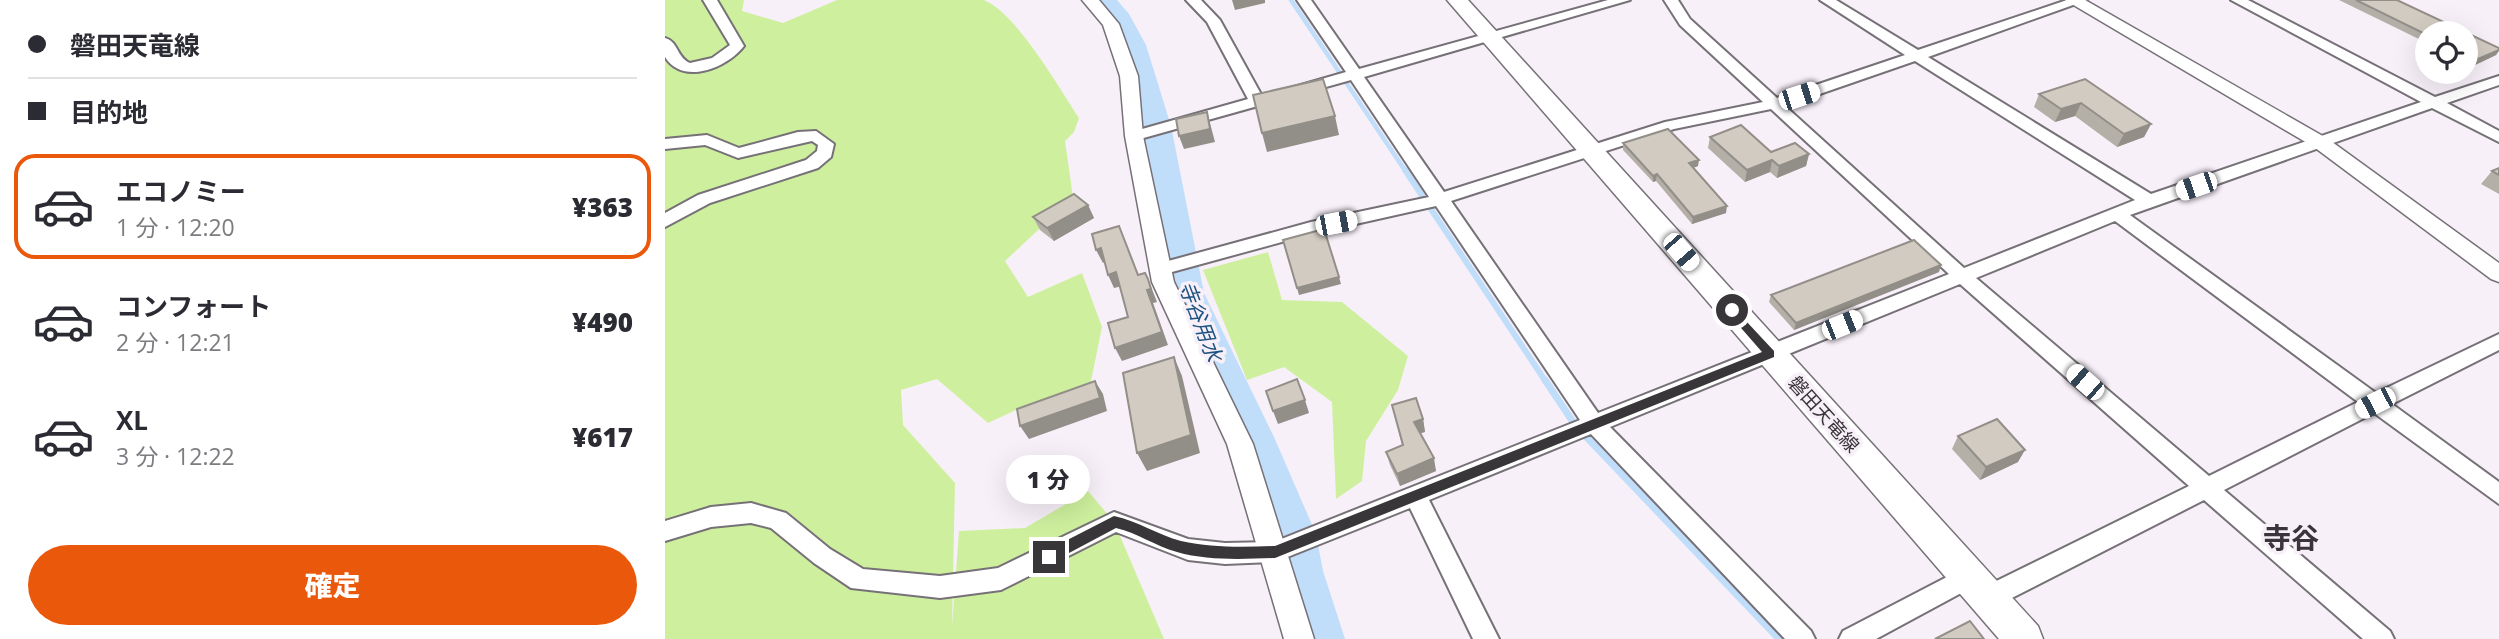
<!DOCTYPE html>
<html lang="ja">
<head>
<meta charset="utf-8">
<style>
  :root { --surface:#fff; --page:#f7f7f7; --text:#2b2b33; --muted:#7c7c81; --line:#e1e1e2; --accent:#ea580c }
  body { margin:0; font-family:"Open Sans","Noto Sans JP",sans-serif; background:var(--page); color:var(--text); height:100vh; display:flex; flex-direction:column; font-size:26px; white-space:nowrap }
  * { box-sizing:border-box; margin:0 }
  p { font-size:23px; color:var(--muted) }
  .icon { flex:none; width:38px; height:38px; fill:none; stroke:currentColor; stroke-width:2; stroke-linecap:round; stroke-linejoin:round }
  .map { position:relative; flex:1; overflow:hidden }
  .drawer { display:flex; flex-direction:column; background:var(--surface); width:665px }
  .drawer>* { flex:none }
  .banner { display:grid; align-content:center; height:154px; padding:0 28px; background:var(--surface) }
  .buttons { position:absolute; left:1750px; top:21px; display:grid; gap:14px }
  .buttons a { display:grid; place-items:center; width:63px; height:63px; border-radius:50%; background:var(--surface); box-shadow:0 7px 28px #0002; font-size:35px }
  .end { position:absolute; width:32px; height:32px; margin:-16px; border:9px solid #393639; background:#fff; box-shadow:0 0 0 4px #fff }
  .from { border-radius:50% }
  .bubble { position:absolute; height:49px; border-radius:24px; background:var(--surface); box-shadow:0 7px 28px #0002; font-size:23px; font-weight:800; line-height:49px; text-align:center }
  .car { position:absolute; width:21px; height:42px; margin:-21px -10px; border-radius:9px; box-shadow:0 0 5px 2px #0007; background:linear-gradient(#fff 24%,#345 0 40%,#fff 0 76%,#345 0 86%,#fff 0) }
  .banner b { display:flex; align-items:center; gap:24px; height:66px; font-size:26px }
  .banner b+b { border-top:2px solid var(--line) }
  .banner i { width:18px; height:18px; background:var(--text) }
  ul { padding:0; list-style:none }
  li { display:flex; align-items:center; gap:21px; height:105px; margin:0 14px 10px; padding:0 14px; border:4px solid transparent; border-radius:21px }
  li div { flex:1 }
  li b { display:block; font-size:26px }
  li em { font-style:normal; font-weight:800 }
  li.selected { border-color:var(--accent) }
  li>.icon { width:63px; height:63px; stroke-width:1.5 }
  .button { display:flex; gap:14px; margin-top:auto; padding:14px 28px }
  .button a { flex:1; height:80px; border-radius:42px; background:var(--accent); color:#fff; font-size:28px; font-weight:800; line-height:80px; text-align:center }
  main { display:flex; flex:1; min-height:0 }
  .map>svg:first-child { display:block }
  .green { fill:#cef09e }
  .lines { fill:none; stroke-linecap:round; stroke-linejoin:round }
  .stream-far2 { stroke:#c0ddfa; stroke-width:4.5 }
  .stream-far1 { stroke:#c0ddfa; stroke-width:6 }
  .stream { stroke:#c0ddfa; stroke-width:7 }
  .river { fill:#c0ddfa; fill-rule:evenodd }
  .minor-casing { stroke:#767077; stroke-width:4 }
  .tertiary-casing { stroke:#767077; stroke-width:3 }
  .primary-casing { stroke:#767077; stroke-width:3 }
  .minor { fill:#fff; fill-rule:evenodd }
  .tertiary { fill:#fff; fill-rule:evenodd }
  .primary { fill:#fff; fill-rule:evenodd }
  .wall { fill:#b4afa7 }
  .shaded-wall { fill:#928e88 }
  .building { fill:#d1cbc2; stroke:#928e88; stroke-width:2 }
  .route { fill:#393639 }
  .labels { text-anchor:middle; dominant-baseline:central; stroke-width:7; stroke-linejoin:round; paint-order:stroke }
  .street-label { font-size:19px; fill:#393639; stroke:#f8f0f9 }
  .water-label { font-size:21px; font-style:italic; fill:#1e5381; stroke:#f8f0f9 }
  .near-quarter-label { font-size:28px; font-weight:bold; fill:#3b353b; stroke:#f8f0f9 }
</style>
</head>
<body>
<main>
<section class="drawer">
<div class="banner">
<b><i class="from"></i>磐田天竜線</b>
<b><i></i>目的地</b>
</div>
<ul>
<li class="selected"><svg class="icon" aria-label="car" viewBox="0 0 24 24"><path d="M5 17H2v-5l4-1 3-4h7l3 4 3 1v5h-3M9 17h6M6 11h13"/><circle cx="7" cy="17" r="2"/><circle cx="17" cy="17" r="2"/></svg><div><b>エコノミー</b><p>1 分 · 12:20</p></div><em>¥363</em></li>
<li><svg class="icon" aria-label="car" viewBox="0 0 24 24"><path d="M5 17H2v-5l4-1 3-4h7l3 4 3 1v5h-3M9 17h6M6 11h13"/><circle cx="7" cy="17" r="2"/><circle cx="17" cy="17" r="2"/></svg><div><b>コンフォート</b><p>2 分 · 12:21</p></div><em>¥490</em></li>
<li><svg class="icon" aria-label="car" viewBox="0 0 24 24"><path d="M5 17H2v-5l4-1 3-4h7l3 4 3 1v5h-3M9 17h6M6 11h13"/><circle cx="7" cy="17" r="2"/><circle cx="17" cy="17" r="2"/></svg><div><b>XL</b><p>3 分 · 12:22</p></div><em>¥617</em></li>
</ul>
<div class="button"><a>確定</a></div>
</section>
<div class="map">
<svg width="1834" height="639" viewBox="0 0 1834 639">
  <rect width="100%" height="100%" fill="#f8f0f9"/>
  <!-- green -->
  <path class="green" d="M0,0H79L77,11L118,23L172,0H319C352,14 393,86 414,118L409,132L400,141L408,197L340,261L363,297L417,273L437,327L425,386L353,409L323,423L272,379L236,390L238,425L290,483L287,626L294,531L360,528L423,491L449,522L499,639H0Z
    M603,252L617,300L677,302L743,356L733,390L701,441L697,481L671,499L667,402L619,367L582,380L538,270Z"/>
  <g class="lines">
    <!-- stream-far2 -->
    <path class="stream-far2" d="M626,0L741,172"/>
    <!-- stream-far1 -->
    <path class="stream-far1" d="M740,170L881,382"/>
    <!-- stream -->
    <path class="stream" d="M880,380L910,425L1114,639"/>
    <!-- river -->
    <path class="river" d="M424,0H452L464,14L481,45L506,126L539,293L609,437L651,534L658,571L680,639H632L612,571L607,534L569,437L503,293L476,126L453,45L440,17Z"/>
    <!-- minor casing -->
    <g class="minor-casing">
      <path id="minor" d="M38,0H52L79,46C62,68 18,86 0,57V38C13,41 12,58 25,63L47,58L65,45Z
        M521,0H536L555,20L597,96L681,72L632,0H646L694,69L943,0H965L699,77L779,192L1000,122L1098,102L1015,25L999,0H1013L1025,19L1112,98L1240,55L1155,0H1171L1253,50L1402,0H1422L1263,57L1486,194L1756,102L1566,0H1583L1770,97L1834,76V85L1782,103L1834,131V142L1767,108L1465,215L1711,393L1834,334V350L1727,404L1834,482V504L1709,413L1559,490L1725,631L1729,639H1698L1539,500L1331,606L1322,609L1313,606L1310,598L1313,590L1524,486L1295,284L945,427L1146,631L1150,639H1120L926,434L764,500L834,639H808L745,508L610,562L560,564L523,560L451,532L336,590L275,598L186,588L149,563L106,528L86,523L46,527L0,541V521L46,507L86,503L121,513L165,549L198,569L275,576L333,568L449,512L523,539L560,543L609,542L915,420L771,206L646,234L496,275L490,274L487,269L490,264L496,263L646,222L764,197L686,80L475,139H463V133L583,99L542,22ZM1250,61L1470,200L1299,268L1120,106ZM1106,109L1284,274L933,413L786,201L1009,129ZM1450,221L1693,402L1544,476L1311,278Z
        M151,131L169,144L166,157L153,168L45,203L0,227V213L33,195L141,160L152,151L153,145L147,141L73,158L40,145L0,149V139L42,135L74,148L133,132Z
        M1303,566L1311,569L1315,577L1311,585L1211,639H1174L1178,631Z"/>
    </g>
    <!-- tertiary casing -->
    <g class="tertiary-casing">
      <path id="tertiary" d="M417,0H434L454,24L473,76L478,136L509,282L588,444L649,639H619L562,444L487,282L460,136L455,76L438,25Z
        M1400,0H1420L1663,139L1834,263V282L1826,279L1649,147Z"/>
    </g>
    <!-- primary casing -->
    <g class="primary-casing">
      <path id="primary" d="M782,0H803L1373,626L1378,639H1334Z"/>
    </g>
    <!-- minor -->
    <use href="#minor" class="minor"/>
    <!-- tertiary -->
    <use href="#tertiary" class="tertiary"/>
    <!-- primary -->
    <use href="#primary" class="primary"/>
  </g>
  <!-- wall -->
  <path class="wall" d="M1674,0H1732L1834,48V51L1831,55L1808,66L1801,62V33H1762V43Z
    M1420,79L1486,124L1479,137L1452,147L1410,116L1390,122L1369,107L1374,94Z
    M1045,137L1106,152L1144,154L1141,166L1112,178L1105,172L1080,182L1043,148Z
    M958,143L1033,166L1028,168L1061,213L1027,224L991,181L988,182L958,150Z
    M1834,168V194L1816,184L1827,171Z
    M423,205L429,218L389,241L375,230L368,217Z
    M1274,272L1129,330L1104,302L1106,295Z
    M727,405L758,419L760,432L756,433L771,471L735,486L725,465L721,452L737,445Z
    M1293,436L1353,462L1315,480L1287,449Z"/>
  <!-- shaded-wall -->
  <path class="shaded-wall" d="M567,0H600V3L570,10Z
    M1834,50L1831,55L1808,66L1813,59Z
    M1416,103L1410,116L1390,122L1396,109Z
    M542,112L550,142L519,149L514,136Z
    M670,116L674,135L602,152L597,133Z
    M1486,124L1479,137L1452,147L1459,134Z
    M1144,154L1141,166L1112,178L1114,166Z
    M1034,160L1033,166L1023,170L1024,163Z
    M1107,160L1105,172L1080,182L1082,170Z
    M992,174L991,181L988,182V176Z
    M423,205L429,218L389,241L382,228Z
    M1062,206L1061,213L1027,224L1028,217Z
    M436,248L442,261L438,263L431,250Z
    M1276,265L1274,272L1129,330L1131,323Z
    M451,272L457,286L449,288L443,275Z
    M674,277L676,284L634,295L632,288Z
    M483,279L492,302L488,303L503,345L457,361L450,348L482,290Z
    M509,357L517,376L535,453L482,471L472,453Z
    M430,381L438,394L442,411L364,439L355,426Z
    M640,400L644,413L613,424L608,411Z
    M758,419L760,432L752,434L749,422Z
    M1360,450L1353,462L1315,480L1321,467Z
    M769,458L771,471L735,486L732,474Z"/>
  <!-- building -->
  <path class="building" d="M1691,0H1732L1834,48V50L1813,59L1801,53V33H1762V35Z
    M658,79L670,116L597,133L588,95Z
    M1420,79L1486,124L1459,134L1416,103L1396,109L1374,94Z
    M542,112L545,129L514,136L511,119Z
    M1076,125L1106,152L1130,143L1144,154L1114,166L1107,160L1082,170L1045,137Z
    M1003,129L1034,160L1024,163L1062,206L1028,217L992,174L988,176L958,143Z
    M1834,168V175L1827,171Z
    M409,194L423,205L382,228L368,217Z
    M454,226L473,275L480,273L483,279L486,289L482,290L497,332L450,348L443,323L463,317L451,272L443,275L436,248L431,250L427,234Z
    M659,229L674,277L632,288L618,240Z
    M1249,240L1276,265L1131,323L1106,295Z
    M509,357L526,435L472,453L458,373Z
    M632,379L640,400L608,411L601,391Z
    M430,381L435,398L355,426L352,409Z
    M751,398L758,419L749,422L769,458L732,474L721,452L738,445L727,405Z
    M1332,419L1360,450L1321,467L1293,436Z
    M1305,621L1319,639H1270Z"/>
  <!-- route -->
  <path class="route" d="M1067,306L1109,351V357L610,558C578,559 543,561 512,552C490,546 473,533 451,528L389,561H379L377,557L379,552L449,516C473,521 493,535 516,541C547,548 578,547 610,546L1097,352L1063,313L1061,310Z"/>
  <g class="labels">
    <!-- street labels -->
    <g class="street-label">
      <text transform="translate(1159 414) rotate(48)">磐田天竜線</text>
    </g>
    <!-- water labels -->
    <g class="water-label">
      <text transform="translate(536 321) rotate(69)">寺谷用水</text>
    </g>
    <!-- near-quarter labels -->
    <g class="near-quarter-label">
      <text x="1626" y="537">寺谷</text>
    </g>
  </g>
</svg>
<div class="buttons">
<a><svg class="icon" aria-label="locate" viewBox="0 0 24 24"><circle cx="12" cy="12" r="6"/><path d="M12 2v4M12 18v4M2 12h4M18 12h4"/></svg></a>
</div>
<i class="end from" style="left:1067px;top:310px"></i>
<i class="end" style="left:384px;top:557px"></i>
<div class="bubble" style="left:341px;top:455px;width:84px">1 分</div>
<i class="car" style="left:1134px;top:96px;rotate:72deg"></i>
<i class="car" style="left:1531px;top:186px;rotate:251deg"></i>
<i class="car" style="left:671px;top:223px;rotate:79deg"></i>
<i class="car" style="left:1016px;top:252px;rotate:139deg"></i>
<i class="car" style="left:1177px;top:325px;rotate:68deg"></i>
<i class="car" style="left:1420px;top:382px;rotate:311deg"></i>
<i class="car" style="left:1710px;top:403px;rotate:243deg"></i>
</div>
</main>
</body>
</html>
